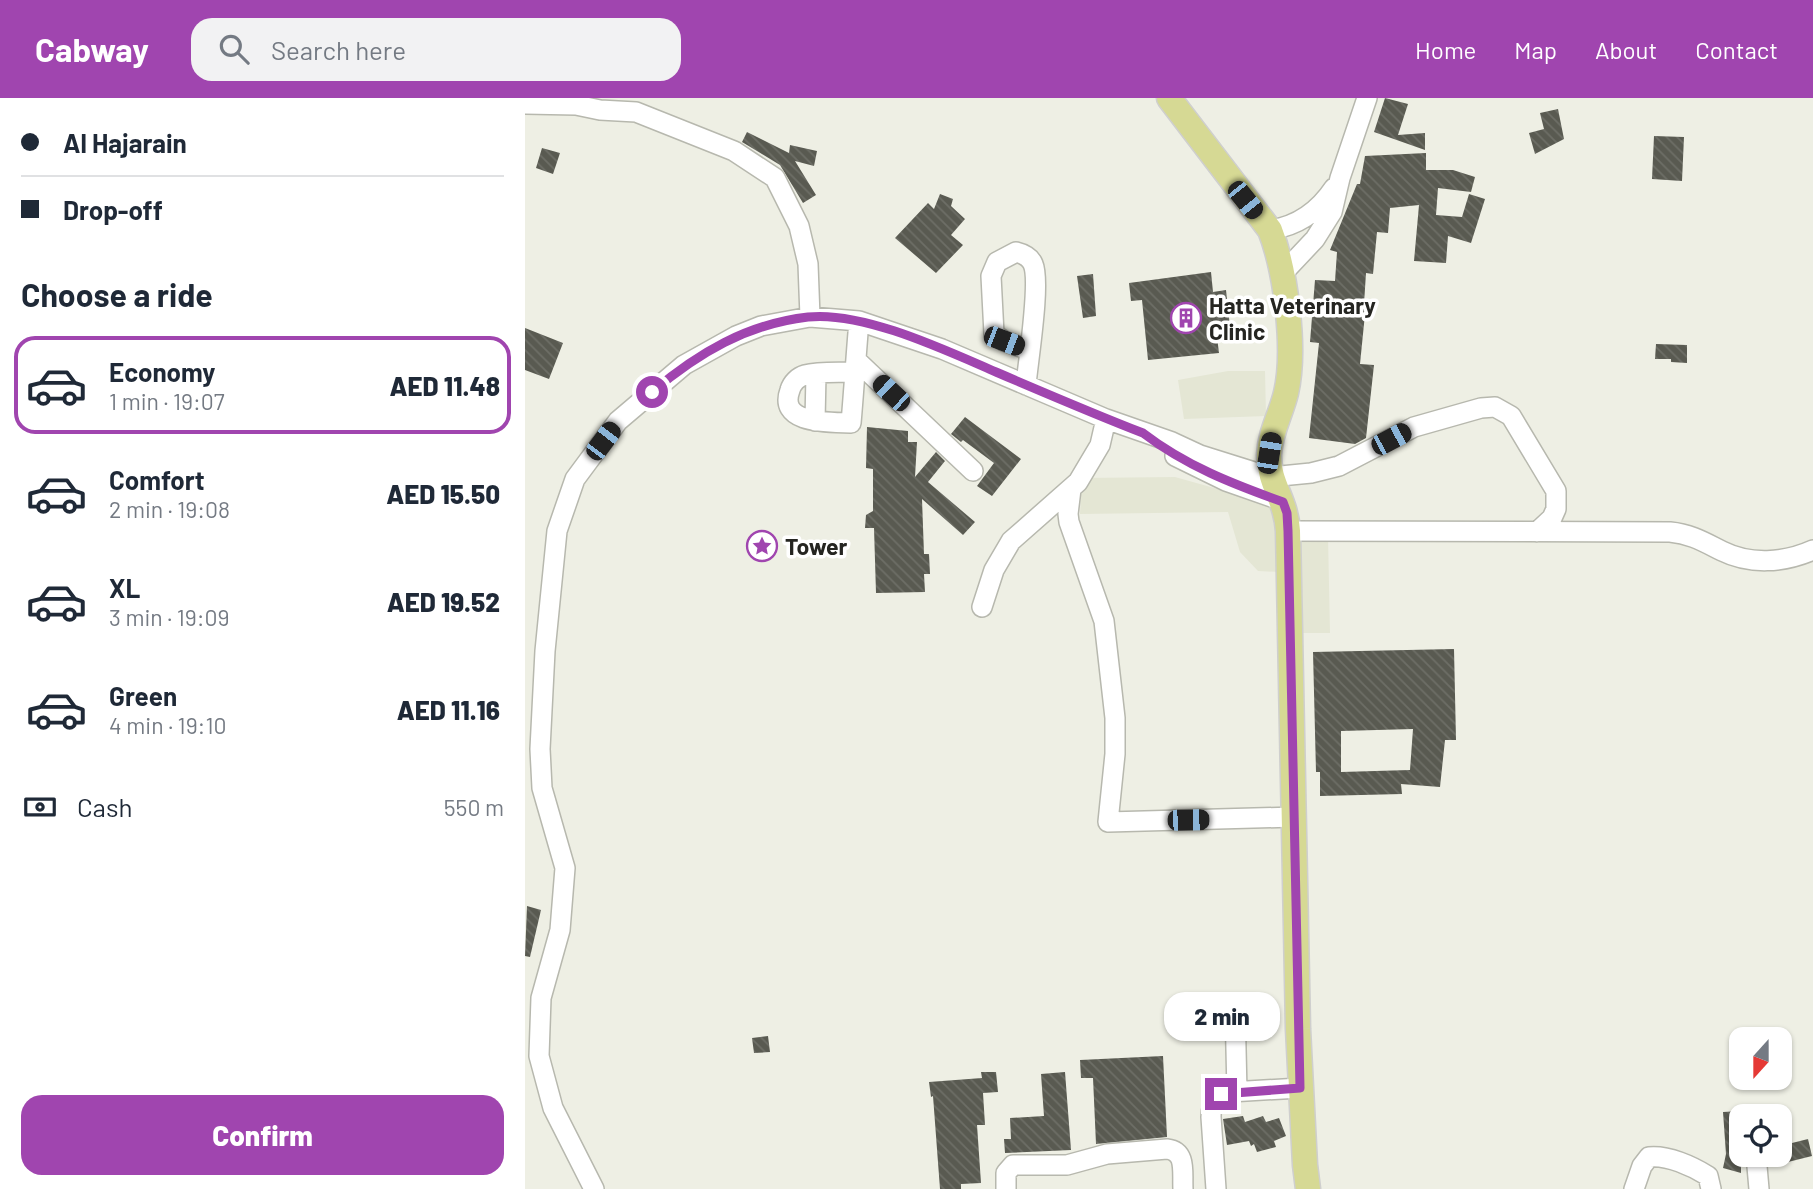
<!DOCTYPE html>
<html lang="en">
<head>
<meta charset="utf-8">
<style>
  :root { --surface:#fff; --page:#f2f2f3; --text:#1f2937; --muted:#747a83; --line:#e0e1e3; --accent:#a045af }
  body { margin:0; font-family:Barlow,sans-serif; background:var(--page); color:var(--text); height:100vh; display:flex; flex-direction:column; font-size:26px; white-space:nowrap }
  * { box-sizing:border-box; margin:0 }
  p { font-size:23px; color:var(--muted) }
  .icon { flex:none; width:38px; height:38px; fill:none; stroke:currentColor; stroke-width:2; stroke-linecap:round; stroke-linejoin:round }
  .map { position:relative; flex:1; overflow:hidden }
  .sheet { display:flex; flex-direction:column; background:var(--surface); width:525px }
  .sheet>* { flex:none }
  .banner { display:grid; align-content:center; height:154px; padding:0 21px; background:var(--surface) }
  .needle { width:46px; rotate:201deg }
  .controls { position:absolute; left:1204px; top:929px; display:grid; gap:14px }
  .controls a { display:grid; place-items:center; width:63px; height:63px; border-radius:14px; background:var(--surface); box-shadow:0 2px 5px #0004; font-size:35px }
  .end { position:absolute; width:32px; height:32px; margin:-16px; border:9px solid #a045af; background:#fff; box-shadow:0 0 0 4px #fff }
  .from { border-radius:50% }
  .bubble { position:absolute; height:49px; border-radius:21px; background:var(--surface); box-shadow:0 2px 5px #0004; font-size:23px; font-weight:800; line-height:49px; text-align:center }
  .car { position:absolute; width:21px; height:42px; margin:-21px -10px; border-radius:9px; box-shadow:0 0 5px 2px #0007; background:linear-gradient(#222 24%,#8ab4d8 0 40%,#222 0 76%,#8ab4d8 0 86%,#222 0) }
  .banner b { display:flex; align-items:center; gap:24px; height:66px; font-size:26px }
  .banner b+b { border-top:2px solid var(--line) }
  .banner i { width:18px; height:18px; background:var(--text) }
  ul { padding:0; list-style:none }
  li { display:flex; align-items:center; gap:21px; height:98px; margin:0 14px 10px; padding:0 7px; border:4px solid transparent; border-radius:21px }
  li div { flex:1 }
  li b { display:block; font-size:26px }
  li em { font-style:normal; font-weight:800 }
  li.on { border-color:var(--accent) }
  li>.icon { width:63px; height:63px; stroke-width:1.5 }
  h2 { padding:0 21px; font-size:32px; line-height:84px }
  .pay { display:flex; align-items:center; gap:18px; height:77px; padding:0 21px; font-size:26px }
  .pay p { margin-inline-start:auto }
  .action { display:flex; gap:14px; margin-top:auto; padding:14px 21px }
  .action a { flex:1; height:80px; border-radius:21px; background:var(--accent); color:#fff; font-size:28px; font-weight:800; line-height:80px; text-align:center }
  header { display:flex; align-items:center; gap:42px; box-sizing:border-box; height:98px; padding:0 35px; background:var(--accent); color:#fff }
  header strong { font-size:33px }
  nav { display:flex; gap:38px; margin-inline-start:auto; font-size:24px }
  .search { width:490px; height:63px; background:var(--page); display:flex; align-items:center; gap:18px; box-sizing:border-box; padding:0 24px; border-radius:21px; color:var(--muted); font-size:26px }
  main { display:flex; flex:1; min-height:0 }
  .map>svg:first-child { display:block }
  .built { fill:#e4e6d4 }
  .building { fill:url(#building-back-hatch); fill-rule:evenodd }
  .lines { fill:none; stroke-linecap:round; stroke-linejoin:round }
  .minor-casing { stroke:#b7b8ae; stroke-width:22 }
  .major-casing { stroke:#cfcfce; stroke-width:27 }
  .minor { stroke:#fff; stroke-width:19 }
  .major { stroke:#d6d994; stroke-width:24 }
  .route { stroke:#a045af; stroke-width:9 }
  .labels { text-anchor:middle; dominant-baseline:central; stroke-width:7; stroke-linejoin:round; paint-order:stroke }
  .poi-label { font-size:23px; font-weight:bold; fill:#252521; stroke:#fff; text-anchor:start }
</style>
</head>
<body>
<header>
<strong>Cabway</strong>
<div class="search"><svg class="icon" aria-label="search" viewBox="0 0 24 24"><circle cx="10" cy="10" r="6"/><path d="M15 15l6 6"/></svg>Search here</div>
<nav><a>Home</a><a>Map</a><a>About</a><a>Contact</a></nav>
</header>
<main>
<section class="sheet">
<div class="banner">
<b><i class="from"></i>Al Hajarain</b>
<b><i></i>Drop-off</b>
</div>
<h2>Choose a ride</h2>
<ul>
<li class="on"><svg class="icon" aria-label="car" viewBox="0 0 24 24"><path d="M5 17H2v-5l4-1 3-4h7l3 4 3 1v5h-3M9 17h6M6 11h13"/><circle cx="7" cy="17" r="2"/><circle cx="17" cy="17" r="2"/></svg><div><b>Economy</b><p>1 min · 19:07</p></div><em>AED 11.48</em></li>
<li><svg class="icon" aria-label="car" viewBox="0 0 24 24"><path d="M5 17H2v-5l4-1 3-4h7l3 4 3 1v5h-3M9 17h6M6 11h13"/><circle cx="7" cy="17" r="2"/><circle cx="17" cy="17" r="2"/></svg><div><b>Comfort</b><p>2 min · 19:08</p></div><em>AED 15.50</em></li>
<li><svg class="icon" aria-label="car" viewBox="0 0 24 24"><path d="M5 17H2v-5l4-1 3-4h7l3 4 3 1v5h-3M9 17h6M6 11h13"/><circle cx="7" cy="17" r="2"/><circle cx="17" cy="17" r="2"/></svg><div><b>XL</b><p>3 min · 19:09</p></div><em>AED 19.52</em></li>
<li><svg class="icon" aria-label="car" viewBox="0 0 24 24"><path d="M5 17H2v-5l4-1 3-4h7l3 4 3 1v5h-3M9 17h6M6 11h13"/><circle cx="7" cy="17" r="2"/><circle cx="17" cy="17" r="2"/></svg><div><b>Green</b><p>4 min · 19:10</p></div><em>AED 11.16</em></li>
</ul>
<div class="pay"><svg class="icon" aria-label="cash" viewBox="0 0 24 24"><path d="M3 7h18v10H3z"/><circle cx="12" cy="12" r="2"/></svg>Cash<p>550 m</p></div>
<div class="action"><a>Confirm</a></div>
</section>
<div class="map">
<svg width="1288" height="1091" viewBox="0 0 1288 1091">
  <defs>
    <pattern id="building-back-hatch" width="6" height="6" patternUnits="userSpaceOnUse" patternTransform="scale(1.75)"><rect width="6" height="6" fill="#595a51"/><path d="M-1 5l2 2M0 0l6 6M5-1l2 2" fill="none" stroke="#6d6e66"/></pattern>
  </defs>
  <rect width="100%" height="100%" fill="#eeefe4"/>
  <!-- built -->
  <path class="built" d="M703,273H740L741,318L659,321L653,282Z
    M650,379L750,407L752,438H803L805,535H776L777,475L733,473L715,454L703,414L555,416L557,380Z"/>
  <!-- building -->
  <path class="building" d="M860,0L883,6L873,37L900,35V52L849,34Z
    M1033,11L1039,41L1010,56L1004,35L1019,31L1015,15Z
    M222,34L264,55L265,47L292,53L289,68L270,63L291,97L278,105L255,67L217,44Z
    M1129,38L1159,39L1157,83L1127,81Z
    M17,50L35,55L28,76L11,70Z
    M901,55V72H928L950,79L946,94L913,90L911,117L937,119L944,96L960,101L946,145L923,138L921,165L889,163L894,107L865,110L863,135L852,134L848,176L841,175L839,206H841L835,266L849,267L841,340L830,346L784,340L794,245L785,244L790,182L810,183L812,154L805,152L832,86H835L840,58Z
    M415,96L428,101L426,108L440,121L426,137L438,147L411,175L370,140L403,105L409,111Z
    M686,174L688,194L701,192L706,238L692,239L694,255L623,262L617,202L606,203L604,185Z
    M568,176L571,218L558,220L552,178Z
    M0,230L38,245L24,281L0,272Z
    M1131,246L1162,247V265L1146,264V261H1130Z
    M440,319L496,361L467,398L452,388L469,365L438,342L436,344L426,336Z
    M342,329L383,333V344H392L390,379L411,354L420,363L403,384L450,424L438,437L397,401L399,456H404L405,476H399L400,494L351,495L349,430H340L341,417L348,413V371L341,370Z
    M929,551L931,642H920L915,689L876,686L877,696L795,698V674H791L788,554ZM888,631L885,672L816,674V633Z
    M2,808L16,812L5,859L0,858Z
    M243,938L245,954L229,955L227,940Z
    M638,958L642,1039L571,1046L568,980H556L555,962Z
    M456,974H471L473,994L458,995L460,1027H452L456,1085L436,1086V1091H415L408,998L406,999L404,984L457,980Z
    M540,974L546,1052L480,1055L479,1041H486L485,1020L519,1018L516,976Z
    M1216,1013V1075L1198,1070L1201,1056L1198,1014Z
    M718,1018L720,1024L738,1018L741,1024L754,1020L761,1038L749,1043L751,1049L732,1054L729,1046L726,1048L724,1043L702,1047L698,1021Z
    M1283,1041L1287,1058L1255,1066V1048Z"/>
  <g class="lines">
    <!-- minor casing -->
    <g class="minor-casing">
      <path id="minor" d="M0,6L51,7L75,12L111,14L209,53L250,80L274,128L283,166L285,219
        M745,132C773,128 793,114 809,90
        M758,175L790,141L807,114L815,80L842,0
        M331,262L448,373
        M330,274C315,275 295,273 280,277C273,279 267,285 265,292C252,327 306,324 326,325C329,291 331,257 334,223
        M501,287C503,263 516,184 508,166C505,159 499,156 491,154L472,164L466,178L469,236L479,243L504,252
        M290,323L291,276
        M650,358L701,383L758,403
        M546,391L543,416L544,424L579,523L590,620V656L583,724L769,719
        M763,433L1145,434C1166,436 1179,444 1197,453C1225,467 1259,465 1288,452
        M457,509L469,472L486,443L553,384L575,347L581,321
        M710,908L712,994
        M1231,1057L1234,1091
        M69,1091L28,1010L14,958L16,900L35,832L40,770L17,690L15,651L20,553L32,433L50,381L93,323L159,267L211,238L236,228L285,219L334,223L417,251L581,321L647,344L675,357L745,379L786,375L814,368L889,329L956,310L970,309L986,318L1031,393V411L1027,420L1012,434
        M481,1091V1075L488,1067H542L582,1056L642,1051C662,1053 657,1075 658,1091
        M691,1091L686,1019C686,1005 691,998 705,994L775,990
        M1109,1091L1117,1068L1124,1059C1143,1057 1167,1068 1183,1078L1186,1091"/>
    </g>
    <!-- major casing -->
    <g class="major-casing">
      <path id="major" d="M644,0L745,132C761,173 771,252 761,295C756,316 745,334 744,357C744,387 761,401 763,433L773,931L780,1067L783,1091"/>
    </g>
    <!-- minor -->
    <use href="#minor" class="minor"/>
    <!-- major -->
    <use href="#major" class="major"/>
  </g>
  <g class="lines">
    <!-- route -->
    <path class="route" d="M127,294C173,255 222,226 283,219C338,213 420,252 471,274C520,295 569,316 618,335C661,368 708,386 758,404L762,415L763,433L775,990L696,996"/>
  </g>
  <!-- icons -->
  <defs>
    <g id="building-ring" transform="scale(1.575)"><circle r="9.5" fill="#fff" stroke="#a045af" stroke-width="1.5"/><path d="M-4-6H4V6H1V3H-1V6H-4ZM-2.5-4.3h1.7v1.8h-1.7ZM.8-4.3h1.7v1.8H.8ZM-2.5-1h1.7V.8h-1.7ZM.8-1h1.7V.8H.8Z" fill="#a045af"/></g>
    <g id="sight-ring" transform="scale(1.575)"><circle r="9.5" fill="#fff" stroke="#a045af" stroke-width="1.5"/><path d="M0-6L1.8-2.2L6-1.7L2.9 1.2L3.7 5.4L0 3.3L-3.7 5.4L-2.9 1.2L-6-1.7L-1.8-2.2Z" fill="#a045af"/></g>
  </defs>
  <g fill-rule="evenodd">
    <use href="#building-ring" x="661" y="220"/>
    <use href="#sight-ring" x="237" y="448"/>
  </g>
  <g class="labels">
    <!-- poi labels -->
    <g class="poi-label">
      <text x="684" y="207">Hatta Veterinary<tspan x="684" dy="26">Clinic</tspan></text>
      <text x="260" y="448">Tower</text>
    </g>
  </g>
</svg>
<div class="controls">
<a><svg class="needle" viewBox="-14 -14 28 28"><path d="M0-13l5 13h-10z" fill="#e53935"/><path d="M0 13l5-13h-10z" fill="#747a83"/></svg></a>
<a><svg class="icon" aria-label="locate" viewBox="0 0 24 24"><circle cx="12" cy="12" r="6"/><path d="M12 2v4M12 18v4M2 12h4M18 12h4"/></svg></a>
</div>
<i class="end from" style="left:127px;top:294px"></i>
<i class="end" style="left:696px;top:996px"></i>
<div class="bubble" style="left:639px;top:894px;width:116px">2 min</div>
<i class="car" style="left:720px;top:102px;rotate:141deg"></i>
<i class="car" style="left:479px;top:243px;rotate:111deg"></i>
<i class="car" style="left:366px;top:295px;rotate:313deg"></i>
<i class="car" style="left:866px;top:341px;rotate:62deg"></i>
<i class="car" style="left:78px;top:343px;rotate:37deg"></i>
<i class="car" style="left:744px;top:355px;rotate:9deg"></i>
<i class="car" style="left:663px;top:722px;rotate:89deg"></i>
</div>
</main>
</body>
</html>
